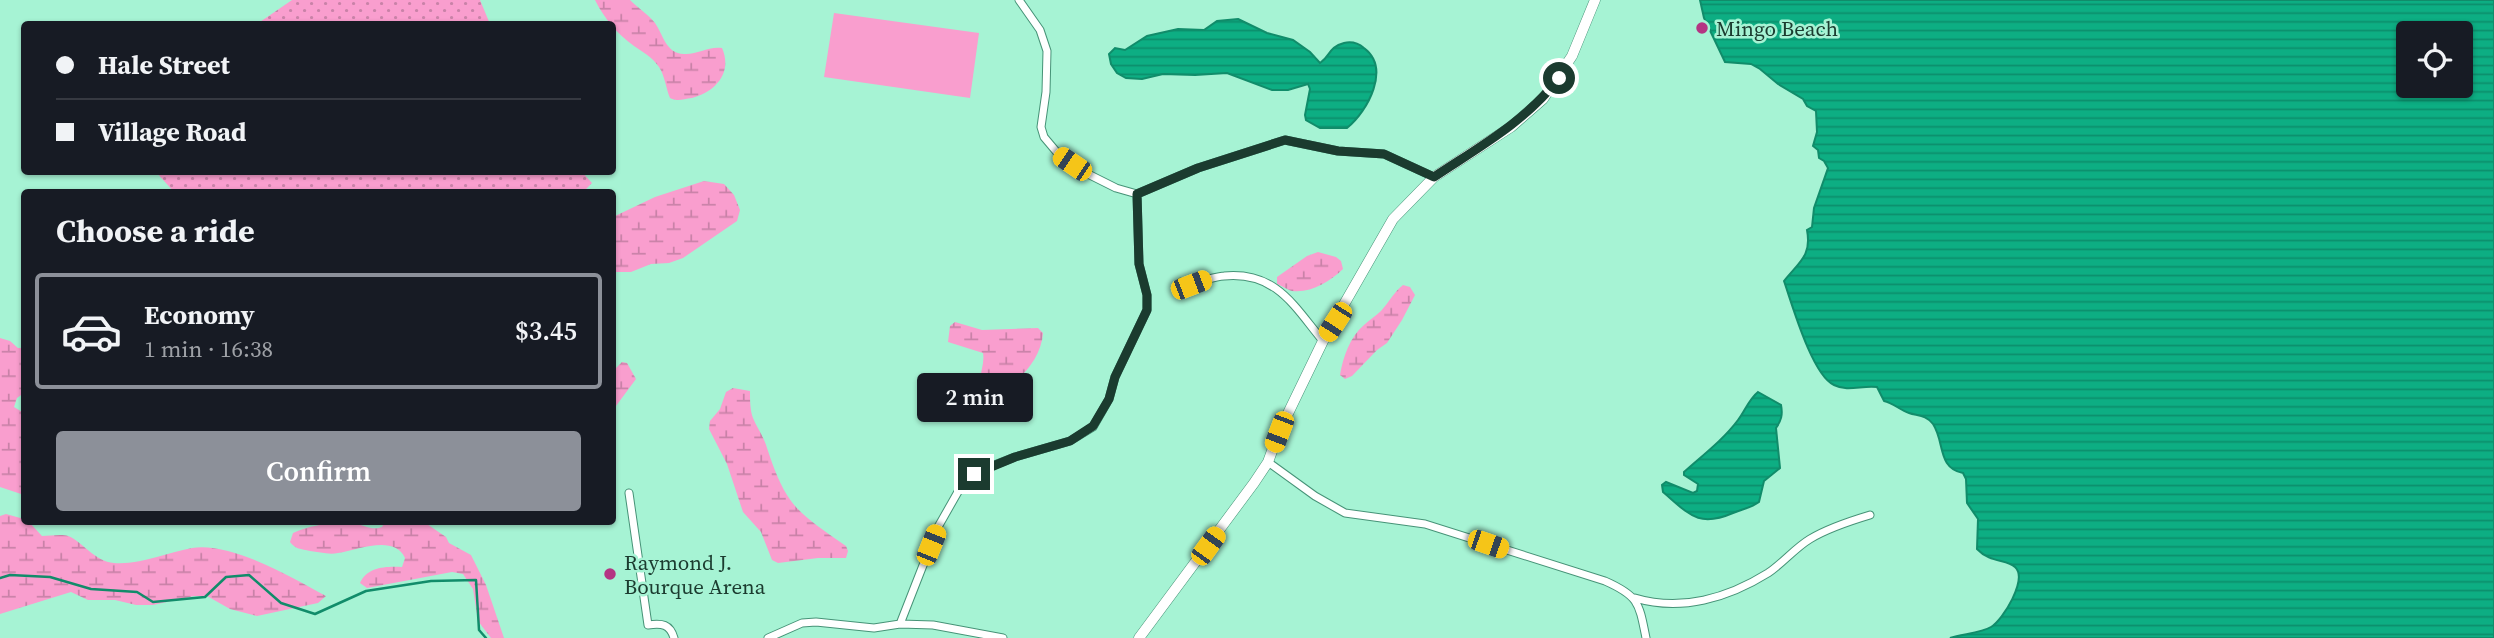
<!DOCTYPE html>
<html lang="en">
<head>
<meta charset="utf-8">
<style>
  :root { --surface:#171b24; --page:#20242c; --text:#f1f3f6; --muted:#9ea1a6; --line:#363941; --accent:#8c9099 }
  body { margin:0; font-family:"Source Serif 4",serif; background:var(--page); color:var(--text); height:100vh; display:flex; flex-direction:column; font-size:26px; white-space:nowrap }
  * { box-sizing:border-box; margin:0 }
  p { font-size:23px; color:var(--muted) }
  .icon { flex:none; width:38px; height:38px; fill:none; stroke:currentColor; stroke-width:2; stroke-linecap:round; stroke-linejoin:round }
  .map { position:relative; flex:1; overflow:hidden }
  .drawer { position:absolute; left:21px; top:189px; width:595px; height:336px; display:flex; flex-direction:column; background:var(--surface); border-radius:7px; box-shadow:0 2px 5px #0004 }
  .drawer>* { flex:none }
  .top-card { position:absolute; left:21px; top:21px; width:595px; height:154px; border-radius:7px; box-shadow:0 2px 5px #0004; display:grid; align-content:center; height:154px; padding:0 35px; background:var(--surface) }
  .fabs { position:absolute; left:2396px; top:21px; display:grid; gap:14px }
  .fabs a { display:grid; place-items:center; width:77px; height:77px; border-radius:7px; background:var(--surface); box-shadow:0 2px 5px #0004; font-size:35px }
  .end { position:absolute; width:32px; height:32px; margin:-16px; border:9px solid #1b3b2f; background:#fff; box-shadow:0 0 0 4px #fff }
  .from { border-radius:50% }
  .bubble { position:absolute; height:49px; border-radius:7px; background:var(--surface); box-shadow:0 2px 5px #0004; font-size:23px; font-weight:600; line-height:49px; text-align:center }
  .car { position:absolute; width:21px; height:42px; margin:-21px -10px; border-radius:9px; box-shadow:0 0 5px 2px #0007; background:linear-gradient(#f5c518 24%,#345 0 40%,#f5c518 0 76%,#345 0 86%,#f5c518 0) }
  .top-card b { display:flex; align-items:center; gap:24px; height:66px; font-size:26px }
  .top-card b+b { border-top:2px solid var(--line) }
  .top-card i { width:18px; height:18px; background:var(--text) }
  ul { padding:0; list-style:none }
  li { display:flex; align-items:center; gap:21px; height:116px; margin:0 14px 10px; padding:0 21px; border:4px solid transparent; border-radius:7px }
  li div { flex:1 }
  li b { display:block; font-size:26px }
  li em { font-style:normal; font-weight:600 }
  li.on { border-color:var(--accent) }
  li>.icon { width:63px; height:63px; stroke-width:1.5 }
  h2 { padding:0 35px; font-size:32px; line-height:84px }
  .button { display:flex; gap:14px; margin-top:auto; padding:14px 35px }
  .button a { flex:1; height:80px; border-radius:7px; background:var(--accent); color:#fff; font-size:28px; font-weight:600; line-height:80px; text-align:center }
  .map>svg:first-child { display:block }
  .grass { fill:url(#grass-dots) }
  .wetland { fill:url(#wetland-marsh) }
  .pitch { fill:#f99ece }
  .water { fill:url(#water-rules); stroke:#118c6a; stroke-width:2; fill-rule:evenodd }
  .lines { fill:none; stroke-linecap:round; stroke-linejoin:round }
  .stream { stroke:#118c6a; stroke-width:2.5 }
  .street-casing { stroke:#469377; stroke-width:9 }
  .secondary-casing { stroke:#469377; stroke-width:11 }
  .street { stroke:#fff; stroke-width:7 }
  .secondary { stroke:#fff; stroke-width:10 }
  .route { stroke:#1b3b2f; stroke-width:9 }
  .poi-dot { fill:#b43583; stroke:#a6f3d4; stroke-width:2.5 }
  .labels { text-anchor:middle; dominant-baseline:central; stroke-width:5; stroke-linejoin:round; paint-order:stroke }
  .poi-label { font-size:21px; fill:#1b3b2f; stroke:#a6f3d4; text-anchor:start }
</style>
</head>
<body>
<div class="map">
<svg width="2494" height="638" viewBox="0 0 2494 638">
  <defs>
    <pattern id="grass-dots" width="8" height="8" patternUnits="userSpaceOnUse" patternTransform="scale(1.75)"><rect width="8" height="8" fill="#f99ece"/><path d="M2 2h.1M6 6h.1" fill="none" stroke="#c982a8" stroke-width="1.8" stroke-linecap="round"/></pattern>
    <pattern id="wetland-marsh" width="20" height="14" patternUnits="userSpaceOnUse" patternTransform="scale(1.75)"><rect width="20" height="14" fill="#f99ece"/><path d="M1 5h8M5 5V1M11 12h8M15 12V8" fill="none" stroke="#c982a8"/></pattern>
    <pattern id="water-rules" width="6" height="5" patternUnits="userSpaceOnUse" patternTransform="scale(1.75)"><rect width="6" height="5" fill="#0dae83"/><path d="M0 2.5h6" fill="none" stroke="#0c8f6c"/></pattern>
  </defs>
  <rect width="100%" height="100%" fill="#a6f3d4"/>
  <!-- grass -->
  <path class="grass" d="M292,0H480L490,24H257Z
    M156,172H582L592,183L583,192H174Z"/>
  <!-- wetland -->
  <path class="wetland" d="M595,0H630C638,8 648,14 655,23C663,34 666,54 684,54C697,55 708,46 722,48C733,73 715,92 692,98C683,99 678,102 670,98C666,89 665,76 659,67C652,57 643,52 634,46C617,34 604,18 595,0Z
    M704,181L724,184L734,195L740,210L737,221L683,258L669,263L651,264L631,272H613V217L655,197Z
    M1318,252L1336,257L1341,261L1343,269C1329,282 1312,293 1292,291C1288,290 1282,286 1277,284V277L1307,256Z
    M1403,285L1410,287L1415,295L1402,320L1387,343L1377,350L1352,376L1345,379L1340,375C1343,357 1350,337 1364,325C1369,320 1376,316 1381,311C1389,302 1394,292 1403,285Z
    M955,322L982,330L1038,328L1043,333C1041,361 1017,385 992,395C971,383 986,369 983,353L948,342L950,326Z
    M0,338L10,341L18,348H24V393L17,398L14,407L24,413V495L0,487Z
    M622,362L627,363L636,379L613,410V371Z
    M733,388L750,391C750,400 750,410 753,418C757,428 764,437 767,448C786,506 797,512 846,546L848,551L846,558H818L778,563L772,560L761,532L743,512L727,464L709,429L710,421L720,409L726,392Z
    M6,514L24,519V522H29L42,536C49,536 62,534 68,536C82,541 95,562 114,563C140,565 166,553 192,548C232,542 291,577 326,596L318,603L257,616L230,609L207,596H194L153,605H136L115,600H88L71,592L0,614V516Z
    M385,522H424L446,537L449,543L471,555L486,585L504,638H491L478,621L473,589L463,574L452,572L367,588L360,583C367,567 386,566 402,567L405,558C394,534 358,550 338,553C329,555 319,552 310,551C301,549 295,549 290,542L293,533C311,525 335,521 355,524C366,525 371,531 382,527Z"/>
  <!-- pitch -->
  <path class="pitch" d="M834,13L979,33L970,98L824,77Z"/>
  <!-- water -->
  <path class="water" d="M1700,0H2494V638H1950C1962,634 1981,633 1991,627C2003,620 2028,579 2015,567C2007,559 1990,563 1977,549L1978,519L1967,503L1966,479L1963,473C1937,468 1945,442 1933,424C1926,415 1918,416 1909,413C1900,410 1893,403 1884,401L1877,387C1862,385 1848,392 1834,385C1812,375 1792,304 1784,281C1799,262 1812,256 1807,230L1812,227L1814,208L1828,168L1824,161L1819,158L1818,150L1813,146L1817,132L1816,111L1807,106L1803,99L1778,84L1760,69L1751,64L1725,62L1704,18ZM2460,33V86H2408V33Z
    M1238,19L1267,33L1293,40L1310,52L1320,63C1331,56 1328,47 1344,43C1352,41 1358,43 1364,48C1391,68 1368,111 1347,128H1320L1306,120L1305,115L1310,89L1308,84L1288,90H1272L1227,73L1195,75L1163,74L1142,79L1126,78L1117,73L1111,64L1109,54L1115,48L1125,50L1147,36L1178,29L1204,30L1217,21Z
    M1758,392L1781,405C1783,415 1781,421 1776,428L1780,468L1764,481L1759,502C1751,508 1742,509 1733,513C1698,528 1689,514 1663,492L1662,485L1666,482L1693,493L1697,491L1698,484L1684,475V472C1703,455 1723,440 1738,420C1745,411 1749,399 1758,392Z"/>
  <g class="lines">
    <!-- stream -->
    <path class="stream" d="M0,578L10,575L50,577L91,589L137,592L153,602L205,597L226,577L249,575L281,603L315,614L366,591L431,581L476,580L479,630L486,638"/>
    <!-- street casing -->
    <g class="street-casing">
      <path id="street" d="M1019,0L1040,30L1047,51L1046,92L1041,127L1044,137L1060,156L1088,174L1116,188L1137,194L1198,168L1285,140L1338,151L1384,154L1434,177
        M1181,282C1195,286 1209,277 1224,276C1276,271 1294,306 1323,341
        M1268,462L1315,496L1345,513L1425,524L1605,581C1639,596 1639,603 1646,638
        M629,493L648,625C662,623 670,624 674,638
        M1635,598C1681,612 1728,598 1768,573C1783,563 1795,548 1810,539C1828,528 1850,521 1870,515
        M900,624L938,527L963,483L974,473L1015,457L1070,441L1093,427L1109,399L1115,377L1147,310V295L1139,264L1137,194
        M768,638L802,623L816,622L874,628L900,624L933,625L1003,638"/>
    </g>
    <!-- secondary casing -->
    <g class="secondary-casing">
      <path id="secondary" d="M1139,638L1254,483L1268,462L1279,432L1323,341L1393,219L1434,177L1511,127L1543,99L1572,56L1595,0"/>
    </g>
    <!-- street -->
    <use href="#street" class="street"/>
    <!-- secondary -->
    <use href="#secondary" class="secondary"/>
  </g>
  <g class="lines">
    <!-- route -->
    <path class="route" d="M974,474L1015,457L1070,441L1093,426L1109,399L1115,377L1147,310V295L1139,264L1137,194L1198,168L1285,140L1338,151L1384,154L1434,177C1479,147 1525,122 1559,78"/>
  </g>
  <!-- markers -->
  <g class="poi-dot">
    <circle cx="1702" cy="28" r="7"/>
    <circle cx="610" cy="574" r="7"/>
  </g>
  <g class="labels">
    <!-- poi labels -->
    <g class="poi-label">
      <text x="1716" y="28">Mingo Beach</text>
      <text x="624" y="562">Raymond J.<tspan x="624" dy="24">Bourque Arena</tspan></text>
    </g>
  </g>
</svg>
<div class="fabs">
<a><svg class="icon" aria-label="locate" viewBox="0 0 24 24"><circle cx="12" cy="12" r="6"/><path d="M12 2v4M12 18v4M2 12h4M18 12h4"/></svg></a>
</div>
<i class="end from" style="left:1559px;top:78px"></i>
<i class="end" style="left:974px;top:474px"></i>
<div class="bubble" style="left:917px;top:373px;width:116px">2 min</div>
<i class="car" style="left:1072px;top:164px;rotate:304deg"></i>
<i class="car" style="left:1191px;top:285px;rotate:69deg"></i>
<i class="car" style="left:1335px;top:322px;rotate:213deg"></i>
<i class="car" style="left:1279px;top:432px;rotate:201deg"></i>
<i class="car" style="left:1488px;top:544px;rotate:109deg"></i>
<i class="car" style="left:931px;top:545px;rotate:22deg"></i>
<i class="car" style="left:1208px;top:546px;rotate:36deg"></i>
<div class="top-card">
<b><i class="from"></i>Hale Street</b>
<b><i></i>Village Road</b>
</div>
<section class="drawer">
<h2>Choose a ride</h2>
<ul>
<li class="on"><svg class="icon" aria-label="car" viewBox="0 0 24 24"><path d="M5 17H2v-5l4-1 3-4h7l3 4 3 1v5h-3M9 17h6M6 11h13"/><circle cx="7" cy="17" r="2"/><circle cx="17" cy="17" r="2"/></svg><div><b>Economy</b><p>1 min · 16:38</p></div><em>$3.45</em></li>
</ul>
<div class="button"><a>Confirm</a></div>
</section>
</div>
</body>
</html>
